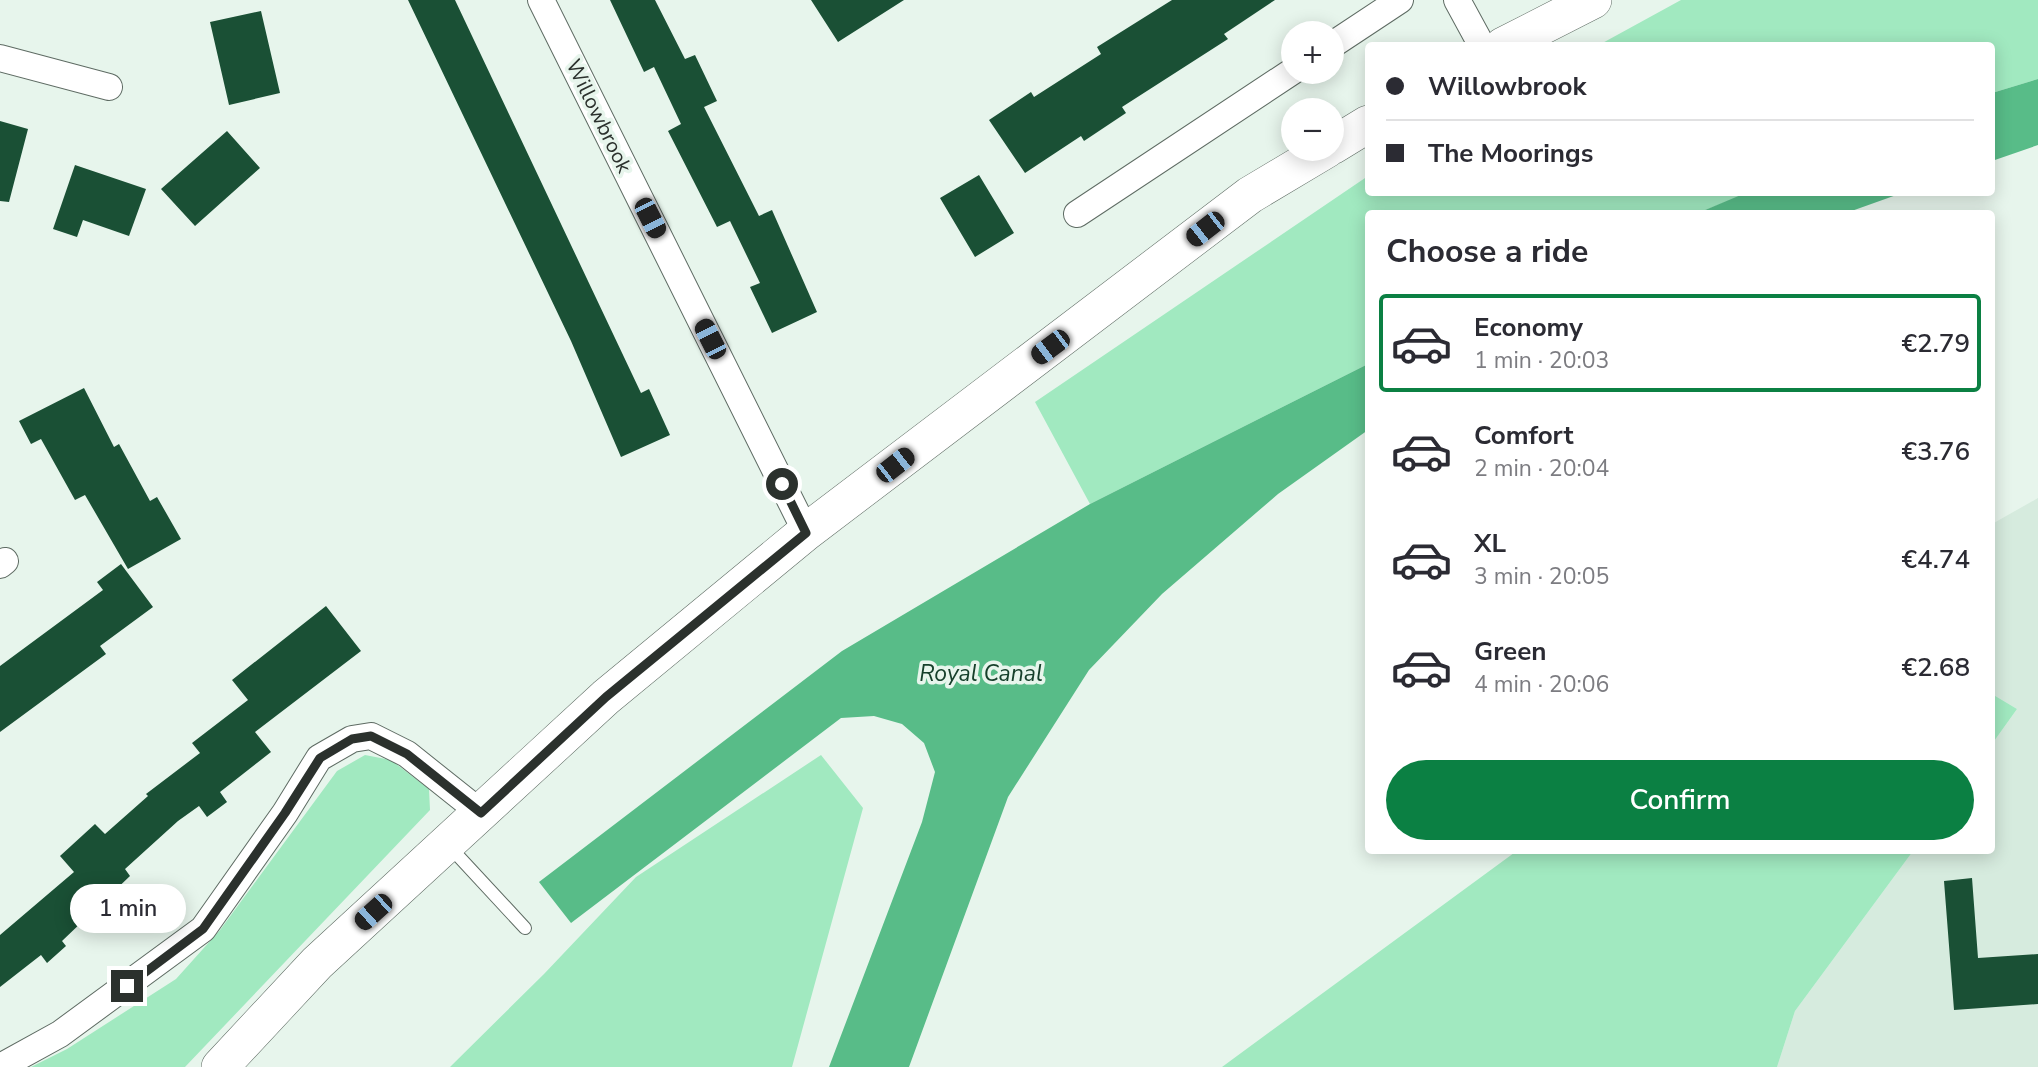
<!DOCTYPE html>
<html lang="en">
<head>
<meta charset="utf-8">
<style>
  :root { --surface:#fff; --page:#f7f7f7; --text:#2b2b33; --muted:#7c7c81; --line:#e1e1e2; --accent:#0b8043 }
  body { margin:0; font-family:"Nunito Sans",sans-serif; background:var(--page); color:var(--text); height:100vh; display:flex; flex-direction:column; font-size:26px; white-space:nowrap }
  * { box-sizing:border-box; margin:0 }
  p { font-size:23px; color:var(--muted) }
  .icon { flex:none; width:38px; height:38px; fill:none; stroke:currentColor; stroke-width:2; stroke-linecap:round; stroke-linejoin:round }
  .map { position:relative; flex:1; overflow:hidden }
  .details { position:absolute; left:1365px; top:210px; width:630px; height:644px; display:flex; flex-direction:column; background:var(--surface); border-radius:7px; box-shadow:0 4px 18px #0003 }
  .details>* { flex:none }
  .top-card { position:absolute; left:1365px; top:42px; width:630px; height:154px; border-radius:7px; box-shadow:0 4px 18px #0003; display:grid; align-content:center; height:154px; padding:0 21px; background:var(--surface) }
  .buttons { position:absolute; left:1281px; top:21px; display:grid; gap:14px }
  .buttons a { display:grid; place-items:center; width:63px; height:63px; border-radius:50%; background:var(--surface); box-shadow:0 4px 18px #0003; font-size:35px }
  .end { position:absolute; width:32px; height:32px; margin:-16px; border:9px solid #2b312d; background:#fff; box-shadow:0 0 0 4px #fff }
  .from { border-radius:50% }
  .bubble { position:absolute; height:49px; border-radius:24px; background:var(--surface); box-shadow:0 4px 18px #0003; font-size:23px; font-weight:600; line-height:49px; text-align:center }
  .car { position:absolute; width:21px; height:42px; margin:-21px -10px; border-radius:9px; box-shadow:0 0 5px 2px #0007; background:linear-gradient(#222 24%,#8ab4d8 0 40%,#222 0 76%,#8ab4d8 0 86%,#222 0) }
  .top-card b { display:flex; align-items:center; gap:24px; height:66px; font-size:26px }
  .top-card b+b { border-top:2px solid var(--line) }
  .top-card i { width:18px; height:18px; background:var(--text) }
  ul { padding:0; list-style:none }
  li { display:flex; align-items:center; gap:21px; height:98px; margin:0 14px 10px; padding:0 7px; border:4px solid transparent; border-radius:7px }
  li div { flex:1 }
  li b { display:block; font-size:26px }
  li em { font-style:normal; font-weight:600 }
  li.on { border-color:var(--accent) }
  li>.icon { width:63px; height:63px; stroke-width:1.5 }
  h2 { padding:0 21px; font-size:32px; line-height:84px }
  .primary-button { display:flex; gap:14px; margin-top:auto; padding:14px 21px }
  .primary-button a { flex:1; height:80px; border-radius:42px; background:var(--accent); color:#fff; font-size:28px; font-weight:600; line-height:80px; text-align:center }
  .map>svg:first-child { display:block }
  .built { fill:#d6ebde }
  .green { fill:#a1e9c0 }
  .water { fill:#58bc88 }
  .building { fill:#1a5035 }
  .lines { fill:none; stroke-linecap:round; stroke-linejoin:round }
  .service-casing { stroke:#5e6b63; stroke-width:14 }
  .minor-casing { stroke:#5e6b63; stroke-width:28 }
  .secondary-casing { stroke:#5e6b63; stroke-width:38 }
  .service { stroke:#fff; stroke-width:12 }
  .minor { stroke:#fff; stroke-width:26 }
  .secondary { stroke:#fff; stroke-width:37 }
  .route { stroke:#2b312d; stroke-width:9 }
  .labels { text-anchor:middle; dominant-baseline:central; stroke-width:7; stroke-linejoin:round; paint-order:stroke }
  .street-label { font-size:21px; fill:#2b312d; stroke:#e7f5ec }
  .water-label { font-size:23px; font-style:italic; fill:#16402b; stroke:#e7f5ec }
</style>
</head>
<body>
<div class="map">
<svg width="2038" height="1067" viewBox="0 0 2038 1067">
  <rect width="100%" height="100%" fill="#e7f5ec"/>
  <!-- built -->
  <path class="built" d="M2038,498V1067H1777L1795,1011L1913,851L1992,850V744L2017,709L1992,694V524Z"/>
  <!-- green -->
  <path class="green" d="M1681,0H2038V79L1992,93V46H1597Z
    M1368,176V192L1748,193L1698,213L1368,214V364L1090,504L1035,402Z
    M1992,694L2017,709L1992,744Z
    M365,755L391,760L429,789L430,810L185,1067H31L67,1049L176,979L220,930L337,771Z
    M821,755L863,808L792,1067H450L544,974L636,877Z
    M1518,850H1913V851L1795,1011L1777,1067H1222Z"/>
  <!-- water -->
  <path class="water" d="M2038,79V145L1992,161V93Z
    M1748,192H1902V193L1846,213H1698Z
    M1368,364V430L1278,494L1162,594L1089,670L1008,797L909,1067H829L922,822L935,772L924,743L902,724L874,716L841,718L571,923L539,882L842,651L1090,504Z"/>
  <!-- building -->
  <path class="building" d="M408,0H455L641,393L649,389L670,435L621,457L571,341Z
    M610,0H655L685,59L695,55L717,101L704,107L759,216L772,210L817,312L772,333L750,287L760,283L730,221L717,227L668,131L681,124L654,67L644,72Z
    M811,0H904L838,42Z
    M1172,0H1275L1224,34L1228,39L1122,107L1126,113L1084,141L1081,136L1025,173L989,120L1031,92L1034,97L1101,54L1097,47Z
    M261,11L280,93L229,105L210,22Z
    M0,121L28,129L9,202L0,201Z
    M227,131L260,168L195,226L161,189Z
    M75,165L146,189L129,236L83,220L77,237L53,229Z
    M979,175L1014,233L975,257L940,198Z
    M84,388L114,447L119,444L150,501L157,497L181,539L128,569L85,495L75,500L41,439L31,444L19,421Z
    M121,564L153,607L100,646L106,654L0,732V666L103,590L97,582Z
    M326,606L361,651L255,732L271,752L220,792L227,802L207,817L199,806L178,821L125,869L130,876L62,941L66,946L47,963L41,955L0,987V935L74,872L60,856L95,824L105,834L148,796L146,794L200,753L192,743L248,700L232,680Z
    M1972,878L1978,958L2038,954V1004L1954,1010L1944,881Z"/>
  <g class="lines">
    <!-- service casing -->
    <g class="service-casing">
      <path id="service" d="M449,846L525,928"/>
    </g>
    <!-- minor casing -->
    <g class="minor-casing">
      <path id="minor" d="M541,0L806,532
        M1457,0L1482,46
        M1332,45L1400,0
        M0,58L109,87
        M1077,214L1293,71
        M0,565L5,561
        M0,1067L60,1034L203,929L285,813L319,758L352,739L371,736L407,754L481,813"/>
    </g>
    <!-- secondary casing -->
    <g class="secondary-casing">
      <path id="secondary" d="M1503,46L1593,0
        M1332,146L1368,124
        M220,1067L317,963L606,697L806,532L1250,195L1327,149"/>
    </g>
    <!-- service -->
    <use href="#service" class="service"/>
    <!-- minor -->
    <use href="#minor" class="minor"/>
    <!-- secondary -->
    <use href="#secondary" class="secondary"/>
  </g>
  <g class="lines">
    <!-- route -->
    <path class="route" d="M127,986L203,929L285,813L320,758L352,739L371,736L407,754L481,813L606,697L806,533L782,484"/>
  </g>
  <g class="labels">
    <!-- street labels -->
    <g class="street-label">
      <text transform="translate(599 116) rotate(64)">Willowbrook</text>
    </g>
    <!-- water labels -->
    <g class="water-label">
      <text x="981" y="673">Royal Canal</text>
    </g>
  </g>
</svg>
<div class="buttons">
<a>+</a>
<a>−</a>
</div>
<i class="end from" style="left:782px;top:484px"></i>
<i class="end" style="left:127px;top:986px"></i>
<div class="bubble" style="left:70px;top:884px;width:116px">1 min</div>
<i class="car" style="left:650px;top:218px;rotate:153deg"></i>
<i class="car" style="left:1205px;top:229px;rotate:232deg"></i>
<i class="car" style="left:710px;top:339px;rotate:333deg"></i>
<i class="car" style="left:1050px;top:347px;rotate:233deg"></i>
<i class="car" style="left:895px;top:465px;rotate:52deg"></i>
<i class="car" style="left:373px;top:912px;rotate:228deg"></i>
<div class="top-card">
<b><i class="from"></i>Willowbrook</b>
<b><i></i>The Moorings</b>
</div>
<section class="details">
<h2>Choose a ride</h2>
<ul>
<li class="on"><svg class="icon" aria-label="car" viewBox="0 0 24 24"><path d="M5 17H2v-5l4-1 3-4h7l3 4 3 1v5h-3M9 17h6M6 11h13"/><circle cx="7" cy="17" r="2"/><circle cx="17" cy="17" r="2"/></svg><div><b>Economy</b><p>1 min · 20:03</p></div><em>€2.79</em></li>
<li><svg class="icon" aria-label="car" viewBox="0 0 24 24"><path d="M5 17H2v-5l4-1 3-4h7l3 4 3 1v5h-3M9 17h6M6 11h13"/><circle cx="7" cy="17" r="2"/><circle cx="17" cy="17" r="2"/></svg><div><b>Comfort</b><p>2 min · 20:04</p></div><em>€3.76</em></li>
<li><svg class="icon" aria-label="car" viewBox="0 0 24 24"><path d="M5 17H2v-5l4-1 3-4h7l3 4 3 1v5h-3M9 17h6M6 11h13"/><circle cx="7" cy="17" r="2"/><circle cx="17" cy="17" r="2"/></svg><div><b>XL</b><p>3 min · 20:05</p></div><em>€4.74</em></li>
<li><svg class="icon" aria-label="car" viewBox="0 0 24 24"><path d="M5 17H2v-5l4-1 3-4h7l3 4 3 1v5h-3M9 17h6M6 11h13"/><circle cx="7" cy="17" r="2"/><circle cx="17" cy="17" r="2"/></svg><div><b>Green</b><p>4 min · 20:06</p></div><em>€2.68</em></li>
</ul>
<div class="primary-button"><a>Confirm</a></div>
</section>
</div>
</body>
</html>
